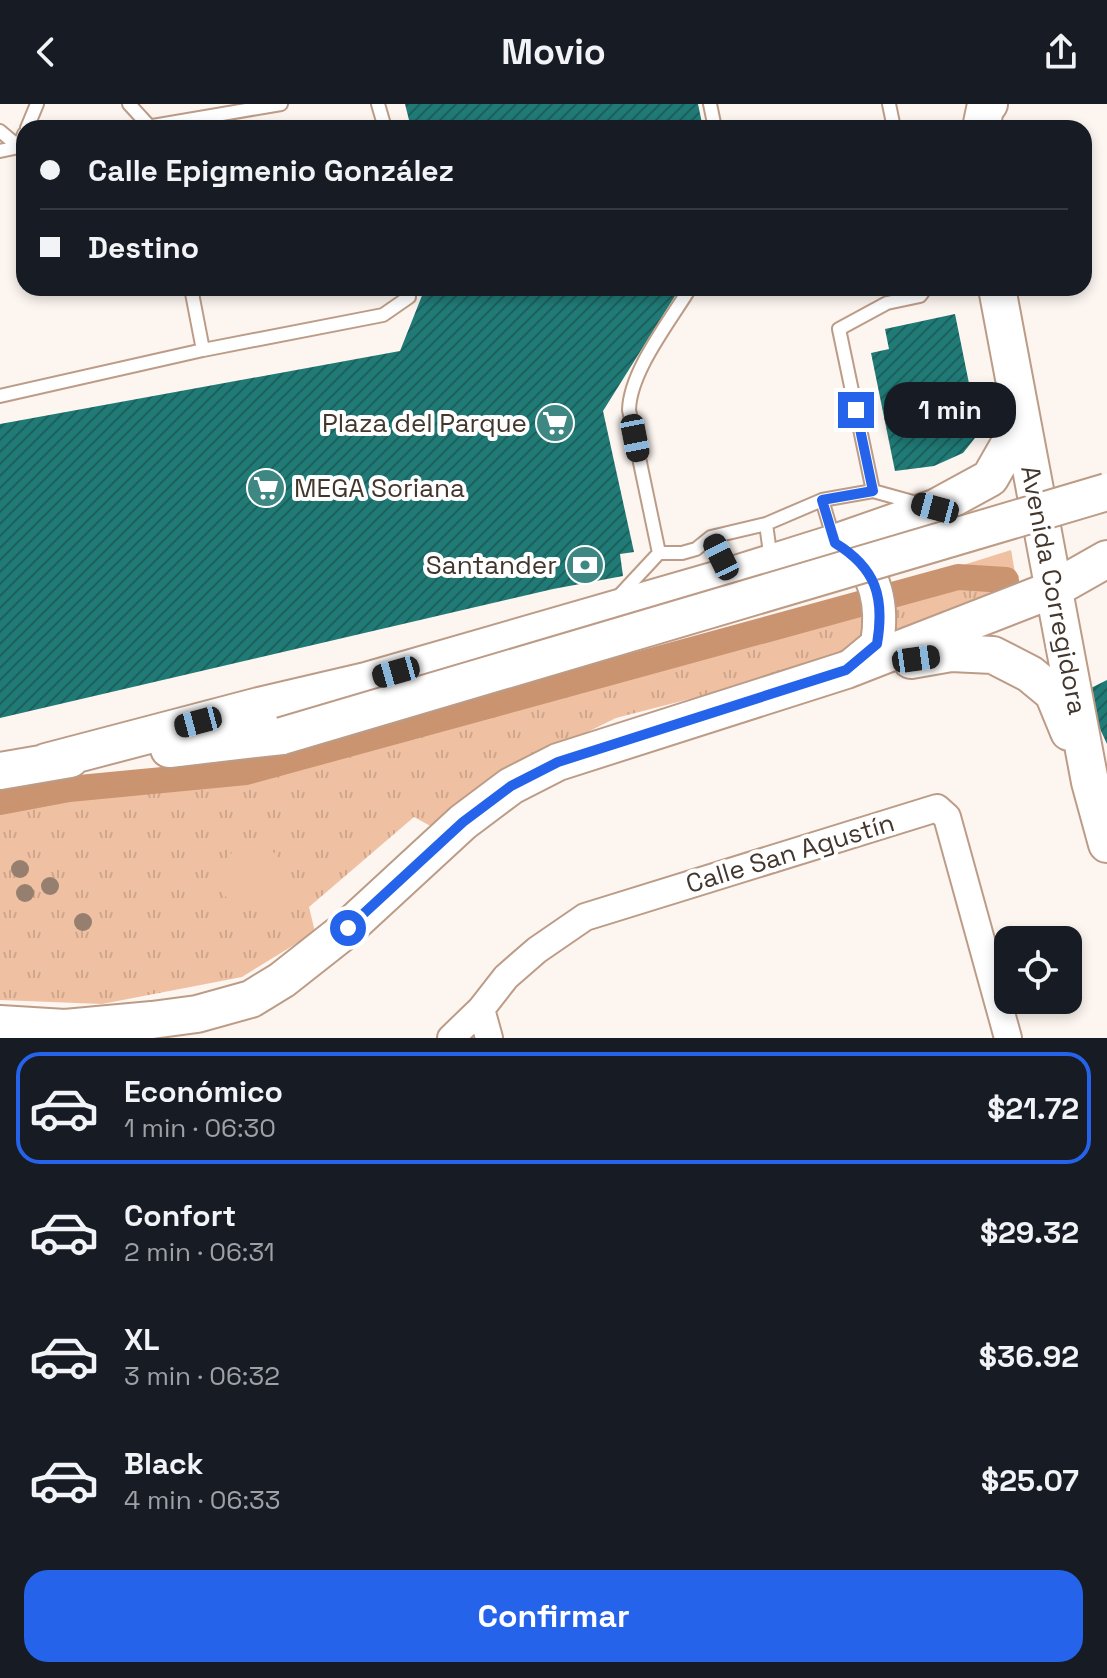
<!DOCTYPE html>
<html lang="es">
<head>
<meta charset="utf-8">
<style>
  :root { --surface:#171b24; --page:#242831; --text:#f1f3f6; --muted:#9ea1a6; --line:#363941; --accent:#2563eb }
  body { margin:0; font-family:"Space Grotesk",sans-serif; background:var(--page); color:var(--text); height:100vh; display:flex; flex-direction:column; font-size:30px; white-space:nowrap }
  * { box-sizing:border-box; margin:0 }
  p { font-size:26px; color:var(--muted) }
  .icon { flex:none; width:44px; height:44px; fill:none; stroke:currentColor; stroke-width:2; stroke-linecap:round; stroke-linejoin:round }
  .map { position:relative; height:934px; overflow:hidden }
  .panel { display:flex; flex-direction:column; background:var(--surface); flex:1 }
  .panel>* { flex:none }
  .banner { position:absolute; left:16px; top:16px; width:1076px; height:176px; border-radius:24px; box-shadow:0 4px 12px #0003; display:grid; align-content:center; height:176px; padding:0 24px; background:var(--surface) }
  .controls { position:absolute; left:994px; top:822px; display:grid; gap:16px }
  .controls a { display:grid; place-items:center; width:88px; height:88px; border-radius:16px; background:var(--surface); box-shadow:0 4px 12px #0003; font-size:40px }
  .end { position:absolute; width:36px; height:36px; margin:-18px; border:10px solid #2563eb; background:#fff; box-shadow:0 0 0 4px #fff }
  .from { border-radius:50% }
  .bubble { position:absolute; height:56px; border-radius:24px; background:var(--surface); box-shadow:0 4px 12px #0003; font-size:26px; font-weight:700; line-height:56px; text-align:center }
  .car { position:absolute; width:24px; height:48px; margin:-24px -12px; border-radius:10px; box-shadow:0 0 6px 2px #0007; background:linear-gradient(#222 24%,#8ab4d8 0 40%,#222 0 76%,#8ab4d8 0 86%,#222 0) }
  .banner b { display:flex; align-items:center; gap:28px; height:76px; font-size:30px }
  .banner b+b { border-top:2px solid var(--line) }
  .banner i { width:20px; height:20px; background:var(--text) }
  ul { padding:14px 0 0; list-style:none }
  li { display:flex; align-items:center; gap:24px; height:112px; margin:0 16px 12px; padding:0 8px; border:4px solid transparent; border-radius:24px }
  li div { flex:1 }
  li b { display:block; font-size:30px }
  li em { font-style:normal; font-weight:700 }
  li.active { border-color:var(--accent) }
  li>.icon { width:72px; height:72px; stroke-width:1.5 }
  .button { display:flex; gap:16px; margin-top:auto; padding:16px 24px }
  .button a { flex:1; height:92px; border-radius:24px; background:var(--accent); color:#fff; font-size:32px; font-weight:700; line-height:92px; text-align:center }
  header { display:flex; justify-content:space-between; align-items:center; height:104px; padding:0 24px; background:var(--surface); font-size:36px; font-weight:700 }
  .map>svg:first-child { display:block }
  .park { fill:url(#park-tufts) }
  .pitch { fill:#efc1a2 }
  .lines { fill:none; stroke-linecap:round; stroke-linejoin:round }
  .canal { stroke:#ca9470; stroke-width:26 }
  .building { fill:url(#building-hatch) }
  .service-casing { stroke:#bc9c87; stroke-width:16 }
  .minor-casing { stroke:#bc9c87; stroke-width:30 }
  .tertiary-casing { stroke:#bc9c87; stroke-width:36 }
  .secondary-casing { stroke:#bc9c87; stroke-width:40 }
  .service { stroke:#fff; stroke-width:12 }
  .minor { stroke:#fff; stroke-width:26 }
  .tertiary { stroke:#fff; stroke-width:32 }
  .secondary { stroke:#fff; stroke-width:36 }
  .secondary-bridge-casing { stroke:#bc9c87; stroke-width:40; stroke-linecap:butt }
  .secondary-bridge { stroke:#fff; stroke-width:36 }
  .tree { fill:#967f6e }
  .route { stroke:#2563eb; stroke-width:10 }
  .labels { text-anchor:middle; dominant-baseline:central; stroke-width:8; stroke-linejoin:round; paint-order:stroke }
  .poi-label { font-size:26px; fill:#43362d; stroke:#fff; text-anchor:end }
  .street-label { font-size:26px; fill:#43362d; stroke:#fff }
</style>
</head>
<body>
<header><svg class="icon" aria-label="back" viewBox="0 0 24 24"><path d="M15 5l-7 7 7 7"/></svg>Movio<svg class="icon" aria-label="share" viewBox="0 0 24 24"><path d="M12 15V3M7 8l5-5 5 5M5 13v7h14v-7"/></svg></header>
<div class="map">
<svg width="1107" height="934" viewBox="0 0 1107 934">
  <defs>
    <pattern id="park-tufts" width="24" height="20" patternUnits="userSpaceOnUse" patternTransform="scale(2)"><rect width="24" height="20" fill="#efc1a2"/><path d="M3 7l-1-3M5 7V3M7 7l1-3M15 17l-1-3M17 17v-4M19 17l1-3" fill="none" stroke="#cea68c"/></pattern>
    <pattern id="building-hatch" width="6" height="6" patternUnits="userSpaceOnUse" patternTransform="scale(2)"><rect width="6" height="6" fill="#207b77"/><path d="M-1 1l2-2M0 6l6-6M5 7l2-2" fill="none" stroke="#1d605d"/></pattern>
  </defs>
  <rect width="100%" height="100%" fill="#fcf5f0"/>
  <!-- park -->
  <path class="park" d="M1011,446L1019,492L813,563L616,614L516,663L436,725L414,713L309,803L315,828L242,873L102,900L0,896V690L189,661L243,669L620,569Z"/>
  <!-- pitch -->
  <path class="pitch" d="M220 774a33 33 0 1 1 66 0a33 33 0 1 1-66 0Z"/>
  <g class="lines">
    <!-- canal -->
    <path class="canal" d="M0,698L69,685L246,668L958,473L1006,476"/>
  </g>
  <!-- building -->
  <path class="building" d="M405,0H698L703,24H411Z
    M425,184H680L603,307L634,448L620,450L623,472L553,485L0,614V320L400,247Z
    M955,210L979,329L963,349L934,362L895,367L871,249L889,245L885,225Z
    M1107,576V640L1083,588Z"/>
  <g class="lines">
    <!-- service casing -->
    <g class="service-casing">
      <path id="service" d="M129,0L151,24
        M378,0L385,24
        M710,0L715,24
        M889,0L894,24
        M27,24L37,0
        M141,24L281,0
        M0,27L19,43L24,30
        M0,47L24,42
        M191,184L203,246
        M0,292L203,246L383,211L409,193V184
        M873,387L839,225L887,199L920,192L926,184
        M822,396L834,436
        M766,420L771,456
        M711,433L729,470
        M659,449L629,306C630,267 670,217 690,184
        M619,492L659,449H682L696,445L711,433L766,420L822,396L873,387L920,400"/>
    </g>
    <!-- minor casing -->
    <g class="minor-casing">
      <path id="minor" d="M481,905L489,934
        M451,934L481,905L506,873L537,846L585,813L937,704L947,713L1008,934"/>
    </g>
    <!-- tertiary casing -->
    <g class="tertiary-casing">
      <path id="tertiary" d="M844,445C878,465 883,504 877,540L848,564"/>
    </g>
    <!-- secondary casing -->
    <g class="secondary-casing">
      <path id="secondary" d="M981,24L985,5L989,0
        M997,184L1090,678L1107,740
        M911,556L951,549L993,551L1030,570L1053,589L1069,628
        M169,645L282,632
        M46,658L259,602L366,577L730,472L835,439L935,404L990,374L1022,318
        M0,667L70,655
        M0,920L65,924L152,916L197,910L251,895L282,876L348,824L463,718L511,682L558,658L846,566L1054,485L1107,455"/>
    </g>
    <!-- service -->
    <use href="#service" class="service"/>
    <!-- minor -->
    <use href="#minor" class="minor"/>
    <!-- tertiary -->
    <use href="#tertiary" class="tertiary"/>
    <!-- secondary -->
    <use href="#secondary" class="secondary"/>
    <!-- secondary-bridge casing -->
    <g class="secondary-bridge-casing">
      <path id="secondary-bridge" d="M282,632L1107,388"/>
    </g>
    <!-- secondary-bridge -->
    <use href="#secondary-bridge" class="secondary-bridge"/>
  </g>
  <!-- trees -->
  <g class="tree">
    <circle cx="20" cy="765" r="9"/>
    <circle cx="50" cy="782" r="9"/>
    <circle cx="25" cy="789" r="9"/>
    <circle cx="83" cy="818" r="9"/>
  </g>
  <g class="lines">
    <!-- route -->
    <path class="route" d="M348,824L463,718L511,682L558,658L846,566L877,540C885,493 876,464 835,439L822,396L873,387L856,306"/>
  </g>
  <!-- icons -->
  <defs>
    <g id="supermarket-disc" transform="scale(2)"><circle r="9.5" fill="#3f8783" stroke="#fff"/><path d="M-6-5.5h2.5l.6 2H6L4.5 2H-2.5L-4.4-4H-6ZM-1.5 3.2a1.3 1.3 0 1 0 .1 0ZM3 3.2a1.3 1.3 0 1 0 .1 0Z" fill="#fff"/></g>
    <g id="bank-disc" transform="scale(2)"><circle r="9.5" fill="#3f8783" stroke="#fff"/><path d="M-6-4H6V4H-6ZM0-2.3a2.3 2.3 0 1 0 0 4.6a2.3 2.3 0 1 0 0-4.6Z" fill="#fff"/></g>
  </defs>
  <g fill-rule="evenodd">
    <use href="#supermarket-disc" x="555" y="319"/>
    <use href="#supermarket-disc" x="266" y="384"/>
    <use href="#bank-disc" x="585" y="461"/>
  </g>
  <g class="labels">
    <!-- poi labels -->
    <g class="poi-label">
      <text x="527" y="319">Plaza del Parque</text>
      <text x="294" y="384" text-anchor="start">MEGA Soriana</text>
      <text x="557" y="461">Santander</text>
    </g>
    <!-- street labels -->
    <g class="street-label">
      <text transform="translate(1054 486) rotate(79)">Avenida Corregidora</text>
      <text transform="translate(790 749) rotate(-17)">Calle San Agustín</text>
    </g>
  </g>
</svg>
<div class="controls">
<a><svg class="icon" aria-label="locate" viewBox="0 0 24 24"><circle cx="12" cy="12" r="6"/><path d="M12 2v4M12 18v4M2 12h4M18 12h4"/></svg></a>
</div>
<i class="end from" style="left:348px;top:824px"></i>
<i class="end" style="left:856px;top:306px"></i>
<div class="bubble" style="left:884px;top:278px;width:132px">1 min</div>
<i class="car" style="left:635px;top:334px;rotate:169deg"></i>
<i class="car" style="left:935px;top:404px;rotate:285deg"></i>
<i class="car" style="left:721px;top:453px;rotate:334deg"></i>
<i class="car" style="left:916px;top:555px;rotate:82deg"></i>
<i class="car" style="left:396px;top:568px;rotate:254deg"></i>
<i class="car" style="left:198px;top:618px;rotate:255deg"></i>
<div class="banner">
<b><i class="from"></i>Calle Epigmenio González</b>
<b><i></i>Destino</b>
</div>
</div>
<section class="panel">
<ul>
<li class="active"><svg class="icon" aria-label="car" viewBox="0 0 24 24"><path d="M5 17H2v-5l4-1 3-4h7l3 4 3 1v5h-3M9 17h6M6 11h13"/><circle cx="7" cy="17" r="2"/><circle cx="17" cy="17" r="2"/></svg><div><b>Económico</b><p>1 min · 06:30</p></div><em>$21.72</em></li>
<li><svg class="icon" aria-label="car" viewBox="0 0 24 24"><path d="M5 17H2v-5l4-1 3-4h7l3 4 3 1v5h-3M9 17h6M6 11h13"/><circle cx="7" cy="17" r="2"/><circle cx="17" cy="17" r="2"/></svg><div><b>Confort</b><p>2 min · 06:31</p></div><em>$29.32</em></li>
<li><svg class="icon" aria-label="car" viewBox="0 0 24 24"><path d="M5 17H2v-5l4-1 3-4h7l3 4 3 1v5h-3M9 17h6M6 11h13"/><circle cx="7" cy="17" r="2"/><circle cx="17" cy="17" r="2"/></svg><div><b>XL</b><p>3 min · 06:32</p></div><em>$36.92</em></li>
<li><svg class="icon" aria-label="car" viewBox="0 0 24 24"><path d="M5 17H2v-5l4-1 3-4h7l3 4 3 1v5h-3M9 17h6M6 11h13"/><circle cx="7" cy="17" r="2"/><circle cx="17" cy="17" r="2"/></svg><div><b>Black</b><p>4 min · 06:33</p></div><em>$25.07</em></li>
</ul>
<div class="button"><a>Confirmar</a></div>
</section>
</body>
</html>
